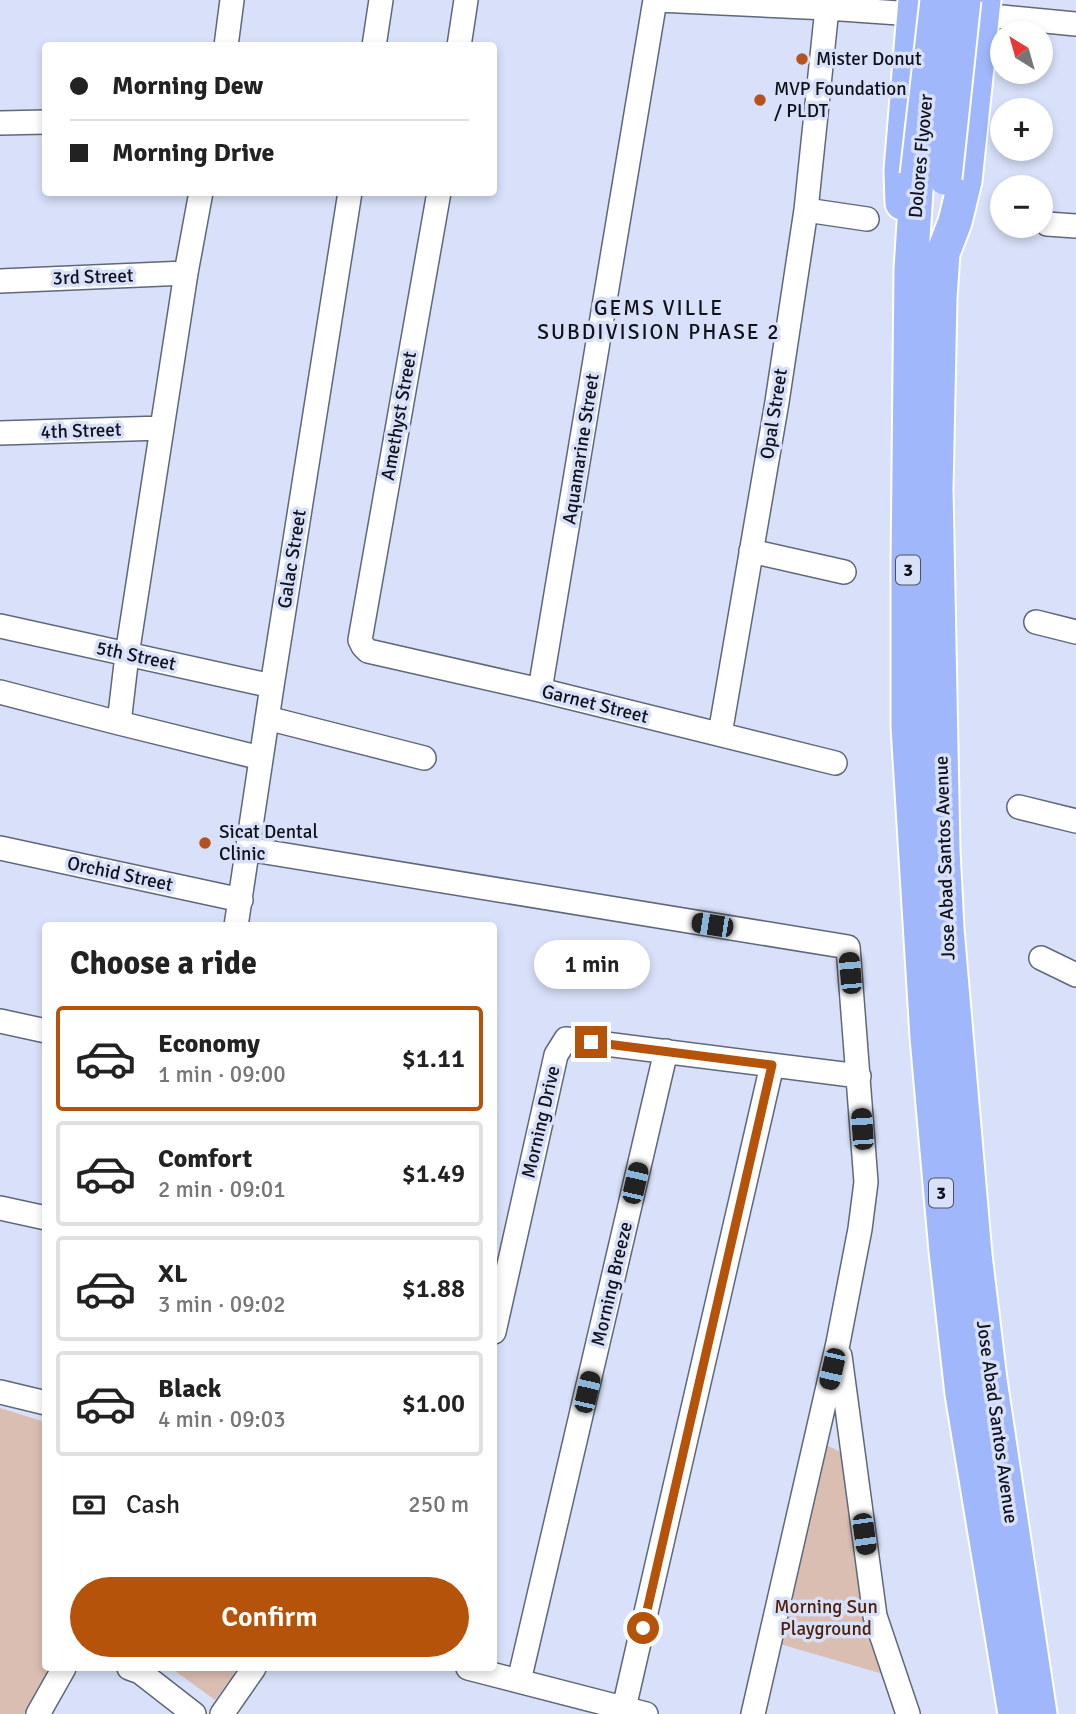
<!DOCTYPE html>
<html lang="en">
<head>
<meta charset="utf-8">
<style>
  :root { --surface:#fff; --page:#f2f2f2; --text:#222; --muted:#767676; --line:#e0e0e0; --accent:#b45309 }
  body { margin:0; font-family:Signika,sans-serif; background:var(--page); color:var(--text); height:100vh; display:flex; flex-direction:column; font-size:26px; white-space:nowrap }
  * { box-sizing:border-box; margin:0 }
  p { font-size:23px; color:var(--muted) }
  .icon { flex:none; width:38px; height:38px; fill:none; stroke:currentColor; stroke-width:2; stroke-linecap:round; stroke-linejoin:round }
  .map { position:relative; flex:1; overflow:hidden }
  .side { position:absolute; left:42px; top:922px; width:455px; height:749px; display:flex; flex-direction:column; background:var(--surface); border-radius:7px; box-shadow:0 4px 10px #0003 }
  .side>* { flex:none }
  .hud { position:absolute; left:42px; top:42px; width:455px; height:154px; border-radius:7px; box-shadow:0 4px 10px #0003; display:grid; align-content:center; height:154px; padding:0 28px; background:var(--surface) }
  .needle { width:46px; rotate:323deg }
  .buttons { position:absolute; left:990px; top:21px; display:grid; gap:14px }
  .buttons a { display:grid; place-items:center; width:63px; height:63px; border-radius:50%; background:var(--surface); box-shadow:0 4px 10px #0003; font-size:35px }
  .end { position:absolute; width:32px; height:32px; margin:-16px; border:9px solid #b45309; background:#fff; box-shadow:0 0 0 4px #fff }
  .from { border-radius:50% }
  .bubble { position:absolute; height:49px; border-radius:24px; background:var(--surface); box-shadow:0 4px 10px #0003; font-size:23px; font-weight:600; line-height:49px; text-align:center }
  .car { position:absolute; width:21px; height:42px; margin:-21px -10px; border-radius:9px; box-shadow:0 0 5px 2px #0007; background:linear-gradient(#222 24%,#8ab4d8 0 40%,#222 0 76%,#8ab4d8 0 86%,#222 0) }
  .hud b { display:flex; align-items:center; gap:24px; height:66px; font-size:26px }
  .hud b+b { border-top:2px solid var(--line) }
  .hud i { width:18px; height:18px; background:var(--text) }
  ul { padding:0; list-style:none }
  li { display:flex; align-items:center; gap:21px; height:105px; margin:0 14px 10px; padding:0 14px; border:4px solid var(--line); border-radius:7px }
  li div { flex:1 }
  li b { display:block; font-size:26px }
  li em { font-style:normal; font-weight:600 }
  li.selected { border-color:var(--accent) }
  li>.icon { width:63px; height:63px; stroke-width:1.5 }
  h2 { padding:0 28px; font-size:32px; line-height:84px }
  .pay { display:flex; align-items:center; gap:18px; height:77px; padding:0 28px; font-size:26px }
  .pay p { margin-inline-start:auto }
  .cta { display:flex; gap:14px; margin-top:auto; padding:14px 28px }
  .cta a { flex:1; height:80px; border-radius:42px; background:var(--accent); color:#fff; font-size:28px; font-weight:600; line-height:80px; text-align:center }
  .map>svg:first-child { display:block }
  .green { fill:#dabeb2 }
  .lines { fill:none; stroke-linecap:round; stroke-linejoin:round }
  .minor-casing { stroke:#5f677b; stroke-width:26 }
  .highway-casing { stroke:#fff; stroke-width:37 }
  .minor { stroke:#fff; stroke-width:23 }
  .highway { stroke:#a0b8fb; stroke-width:33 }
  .highway-bridge-casing { stroke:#fff; stroke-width:37; stroke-linecap:butt }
  .highway-bridge { stroke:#a0b8fb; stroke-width:33 }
  .route { stroke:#b45309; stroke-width:9 }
  .poi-dot { fill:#b6521d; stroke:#d8e1f9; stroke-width:2.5 }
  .labels { text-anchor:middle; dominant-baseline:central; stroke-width:7; stroke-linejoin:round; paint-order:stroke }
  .shield { fill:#d8e1f9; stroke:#4b505d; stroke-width:2 }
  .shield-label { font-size:18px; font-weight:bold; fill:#0f121a }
  .poi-label { font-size:19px; fill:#0f121a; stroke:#d8e1f9; text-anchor:start }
  .street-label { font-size:19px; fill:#0f121a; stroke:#d8e1f9 }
  .park-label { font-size:19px; fill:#4e210a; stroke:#d8e1f9 }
  .neighbourhood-label { font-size:21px; letter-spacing:2px; fill:#0f121a; stroke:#d8e1f9 }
</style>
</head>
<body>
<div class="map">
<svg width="1076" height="1714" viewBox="0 0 1076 1714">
  <rect width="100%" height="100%" fill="#d8e1f9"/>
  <!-- green -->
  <path class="green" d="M0,1408L45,1422L46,1668H50L24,1714H0Z
    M826,1445L845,1454L883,1674L780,1644Z
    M171,1668H238L215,1700Z"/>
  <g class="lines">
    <!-- minor casing -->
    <g class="minor-casing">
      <path id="minor" d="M658,0L827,8L913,14
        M982,15L1076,24
        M226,46L232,0
        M374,46L381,0
        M459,46L466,0
        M0,123L46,122
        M439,192L360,640L363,646L368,651L540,690L835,763
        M806,210L867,219
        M1047,224L1076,226
        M0,281L186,273
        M0,433L162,428
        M751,551L844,572
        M1036,622L1076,632
        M0,626L272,686
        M540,690L655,0
        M0,692L119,723L127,655L186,273L201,192
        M267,718L424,758
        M119,723L261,758
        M720,734L777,402L806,210L827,8
        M1019,807L1076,821
        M0,848L241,900
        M248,849L848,947L866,1182L860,1229L838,1343L753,1714
        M236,926L272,686L350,192
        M1041,958L1076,975
        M0,1021L46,1031
        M0,1208L46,1218
        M494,1332L556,1055L566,1039L859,1076
        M840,1356L875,1616L908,1714
        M0,1392L46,1403
        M129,1668L140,1672L194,1714
        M468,1668L646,1714
        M519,1681L666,1051
        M624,1708L772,1065
        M38,1714L64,1668
        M222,1714L254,1668"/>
    </g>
    <!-- highway casing -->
    <g class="highway-casing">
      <path id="highway" d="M984,0L965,181L955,222L943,253L940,298L936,489L943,850L947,929L975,1255L990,1380L1040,1714
        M917,175L911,270L908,568V726L927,1037L946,1251L962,1394L1015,1714
        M902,203L901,170L915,0"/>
    </g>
    <!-- minor -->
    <use href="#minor" class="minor"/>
    <!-- highway -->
    <use href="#highway" class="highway"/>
    <!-- highway-bridge casing -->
    <g class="highway-bridge-casing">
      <path id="highway-bridge" d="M917,175L937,0
        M945,178L964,0"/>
    </g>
    <!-- highway-bridge -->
    <use href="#highway-bridge" class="highway-bridge"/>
  </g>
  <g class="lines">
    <!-- route -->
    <path class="route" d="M591,1042L772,1065L643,1628"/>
  </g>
  <!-- markers -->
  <g class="poi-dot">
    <circle cx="802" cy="59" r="7"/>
    <circle cx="760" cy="100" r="7"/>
    <circle cx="205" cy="843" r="7"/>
  </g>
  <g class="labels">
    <!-- shield labels -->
    <g class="shield">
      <rect x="896" y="555.5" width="24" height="29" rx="5"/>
      <rect x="929" y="1178.5" width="24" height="29" rx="5"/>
    </g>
    <g class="shield-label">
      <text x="908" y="570">3</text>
      <text x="941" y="1193">3</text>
    </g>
    <!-- poi labels -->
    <g class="poi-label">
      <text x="816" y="59">Mister Donut</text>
      <text x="774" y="89">MVP Foundation<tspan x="774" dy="22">/ PLDT</tspan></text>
      <text x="219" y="832">Sicat Dental<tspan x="219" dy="22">Clinic</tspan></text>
    </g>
    <!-- street labels -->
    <g class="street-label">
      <text transform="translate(921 156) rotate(-85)">Dolores Flyover</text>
      <text transform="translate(93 277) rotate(-2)">3rd Street</text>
      <text transform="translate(774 414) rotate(-81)">Opal Street</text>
      <text transform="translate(399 416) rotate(-80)">Amethyst Street</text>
      <text transform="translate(81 431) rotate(-2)">4th Street</text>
      <text transform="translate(581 449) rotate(-81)">Aquamarine Street</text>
      <text transform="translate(292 559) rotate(-81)">Galac Street</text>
      <text transform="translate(136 656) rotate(12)">5th Street</text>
      <text transform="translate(595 704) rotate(14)">Garnet Street</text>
      <text transform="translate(945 858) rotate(-92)">Jose Abad Santos Avenue</text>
      <text transform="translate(120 874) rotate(12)">Orchid Street</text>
      <text transform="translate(541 1122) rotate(-77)">Morning Drive</text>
      <text transform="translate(612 1284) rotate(-77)">Morning Breeze</text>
      <text transform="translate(997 1422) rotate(82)">Jose Abad Santos Avenue</text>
    </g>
    <!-- park labels -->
    <g class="park-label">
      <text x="826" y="1607">Morning Sun<tspan x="826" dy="22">Playground</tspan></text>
    </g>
    <!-- neighbourhood labels -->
    <g class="neighbourhood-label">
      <text x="659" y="308">GEMS VILLE<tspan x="659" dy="24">SUBDIVISION PHASE 2</tspan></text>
    </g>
  </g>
</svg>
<div class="buttons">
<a><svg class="needle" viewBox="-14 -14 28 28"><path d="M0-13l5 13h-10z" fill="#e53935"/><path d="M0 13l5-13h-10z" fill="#767676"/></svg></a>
<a>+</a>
<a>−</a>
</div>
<i class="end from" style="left:643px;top:1628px"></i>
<i class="end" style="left:591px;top:1042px"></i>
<div class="bubble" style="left:534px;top:940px;width:116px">1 min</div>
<i class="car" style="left:712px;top:925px;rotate:279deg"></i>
<i class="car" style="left:850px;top:973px;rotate:355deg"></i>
<i class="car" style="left:862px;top:1129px;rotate:356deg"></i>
<i class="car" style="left:635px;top:1183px;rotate:13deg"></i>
<i class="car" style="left:832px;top:1369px;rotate:193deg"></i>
<i class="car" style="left:587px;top:1392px;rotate:13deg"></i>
<i class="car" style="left:864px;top:1534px;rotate:172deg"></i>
<div class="hud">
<b><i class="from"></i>Morning Dew</b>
<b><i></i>Morning Drive</b>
</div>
<section class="side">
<h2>Choose a ride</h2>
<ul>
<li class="selected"><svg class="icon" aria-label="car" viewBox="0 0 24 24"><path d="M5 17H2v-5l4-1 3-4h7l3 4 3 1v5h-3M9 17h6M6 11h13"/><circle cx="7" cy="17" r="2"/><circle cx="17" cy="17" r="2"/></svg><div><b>Economy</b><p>1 min · 09:00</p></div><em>$1.11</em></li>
<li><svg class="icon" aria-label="car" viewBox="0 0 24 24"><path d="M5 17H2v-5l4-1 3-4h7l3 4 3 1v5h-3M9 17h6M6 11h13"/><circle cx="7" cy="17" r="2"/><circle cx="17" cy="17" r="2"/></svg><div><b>Comfort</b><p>2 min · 09:01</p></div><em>$1.49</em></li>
<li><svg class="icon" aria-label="car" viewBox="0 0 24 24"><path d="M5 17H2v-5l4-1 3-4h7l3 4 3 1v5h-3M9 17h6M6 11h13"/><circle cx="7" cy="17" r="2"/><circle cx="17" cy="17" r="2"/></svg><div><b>XL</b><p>3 min · 09:02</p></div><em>$1.88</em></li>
<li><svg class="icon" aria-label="car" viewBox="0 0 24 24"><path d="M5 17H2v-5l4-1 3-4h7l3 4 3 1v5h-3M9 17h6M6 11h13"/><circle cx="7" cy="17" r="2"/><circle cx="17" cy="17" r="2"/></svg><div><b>Black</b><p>4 min · 09:03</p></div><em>$1.00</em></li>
</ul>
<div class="pay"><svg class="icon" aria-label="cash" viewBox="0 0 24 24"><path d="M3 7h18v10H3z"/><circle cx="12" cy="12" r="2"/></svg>Cash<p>250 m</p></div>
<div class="cta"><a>Confirm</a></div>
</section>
</div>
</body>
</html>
